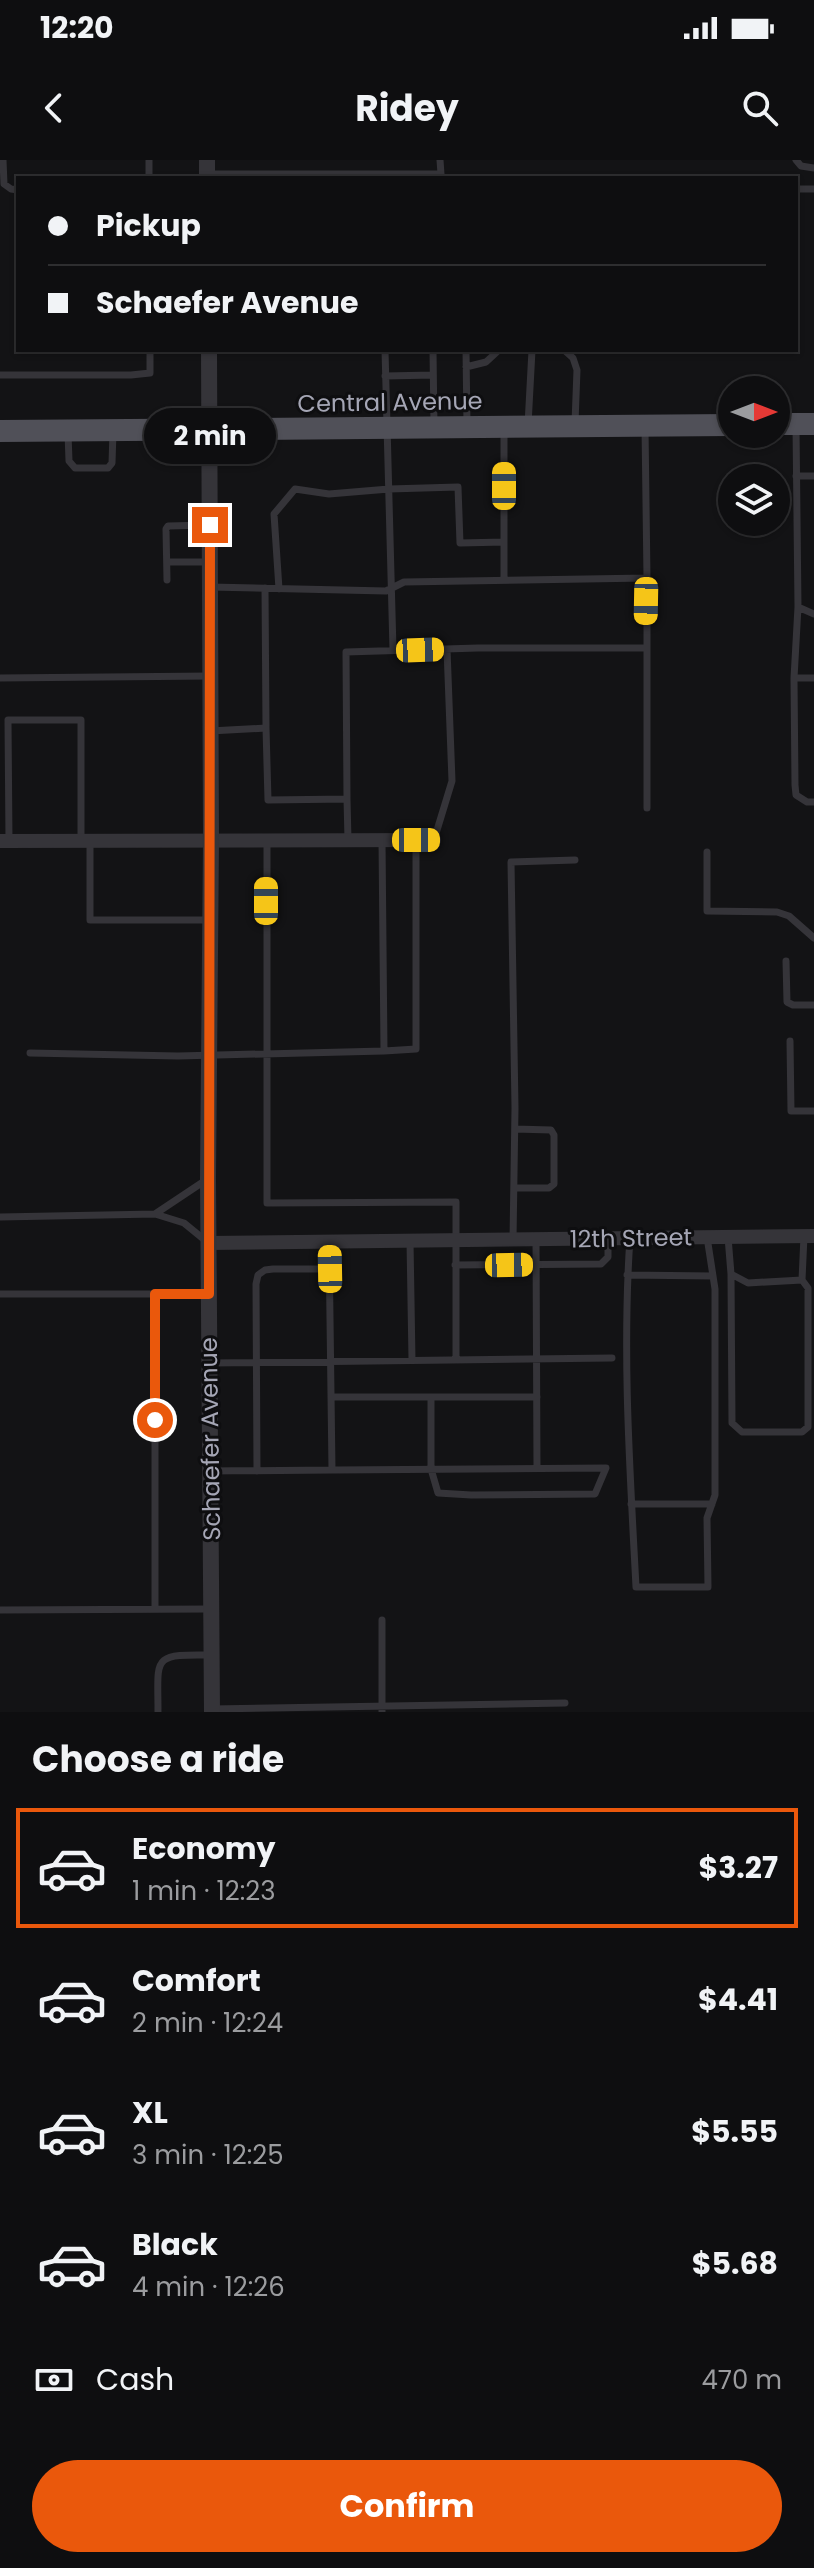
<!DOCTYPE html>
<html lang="en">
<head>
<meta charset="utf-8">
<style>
  :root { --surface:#0e0e10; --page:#1c1c1e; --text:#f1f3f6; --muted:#9b9c9f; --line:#2e2e30; --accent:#ea580c }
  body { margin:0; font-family:Poppins,sans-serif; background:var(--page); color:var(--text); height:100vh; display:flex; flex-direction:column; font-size:30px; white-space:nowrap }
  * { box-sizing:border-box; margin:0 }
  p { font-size:26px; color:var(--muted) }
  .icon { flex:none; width:44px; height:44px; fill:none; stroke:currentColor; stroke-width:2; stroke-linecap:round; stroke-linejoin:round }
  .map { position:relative; height:1552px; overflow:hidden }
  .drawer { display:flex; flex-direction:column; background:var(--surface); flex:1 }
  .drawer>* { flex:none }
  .guide { position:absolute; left:16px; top:16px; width:782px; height:176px; border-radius:0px; box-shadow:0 2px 6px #0004,0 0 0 2px var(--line); display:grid; align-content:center; height:176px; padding:0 32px; background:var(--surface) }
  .needle { width:52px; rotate:90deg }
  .controls { position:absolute; left:718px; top:216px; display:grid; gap:16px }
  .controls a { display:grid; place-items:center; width:72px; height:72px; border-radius:50%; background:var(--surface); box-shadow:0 2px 6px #0004,0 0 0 2px var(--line); font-size:40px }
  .end { position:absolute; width:36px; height:36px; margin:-18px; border:10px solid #ea580c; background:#fff; box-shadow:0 0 0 4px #fff }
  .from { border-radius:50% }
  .bubble { position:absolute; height:56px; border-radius:28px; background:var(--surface); box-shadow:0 2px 6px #0004,0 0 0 2px var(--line); font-size:26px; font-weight:700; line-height:56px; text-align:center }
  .car { position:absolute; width:24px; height:48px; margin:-24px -12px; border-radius:10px; box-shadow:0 0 6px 2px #0007; background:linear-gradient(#f5c518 24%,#345 0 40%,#f5c518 0 76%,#345 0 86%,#f5c518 0) }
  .guide b { display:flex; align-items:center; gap:28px; height:76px; font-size:30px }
  .guide b+b { border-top:2px solid var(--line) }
  .guide i { width:20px; height:20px; background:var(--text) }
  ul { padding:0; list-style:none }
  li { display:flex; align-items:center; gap:24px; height:120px; margin:0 16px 12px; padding:0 16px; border:4px solid transparent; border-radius:0px }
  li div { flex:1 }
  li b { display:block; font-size:30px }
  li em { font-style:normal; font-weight:700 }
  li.active { border-color:var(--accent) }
  li>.icon { width:72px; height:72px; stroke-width:1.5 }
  h2 { padding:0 32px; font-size:36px; line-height:96px }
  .pay { display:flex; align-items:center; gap:20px; height:88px; padding:0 32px; font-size:30px }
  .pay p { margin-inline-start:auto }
  .button { display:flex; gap:16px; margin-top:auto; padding:16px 32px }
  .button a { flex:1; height:92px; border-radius:48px; background:var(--accent); color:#fff; font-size:32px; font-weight:700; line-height:92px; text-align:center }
  .status { display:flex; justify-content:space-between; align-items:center; height:56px; padding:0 40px; background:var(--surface); direction:ltr }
  .status svg { height:22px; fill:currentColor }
  header { display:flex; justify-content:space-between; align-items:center; height:104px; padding:0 32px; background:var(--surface); font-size:36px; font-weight:700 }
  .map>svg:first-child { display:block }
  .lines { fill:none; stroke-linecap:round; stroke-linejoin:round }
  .service { stroke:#353439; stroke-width:7 }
  .minor { stroke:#353439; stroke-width:14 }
  .tertiary { stroke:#353439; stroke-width:16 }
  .primary { stroke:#505058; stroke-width:22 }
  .route { stroke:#ea580c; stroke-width:10 }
  .labels { text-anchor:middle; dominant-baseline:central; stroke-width:6; stroke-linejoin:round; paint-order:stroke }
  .street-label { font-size:24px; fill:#a5a6b5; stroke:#0e0e10 }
</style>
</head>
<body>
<div class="status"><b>12:20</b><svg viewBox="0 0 49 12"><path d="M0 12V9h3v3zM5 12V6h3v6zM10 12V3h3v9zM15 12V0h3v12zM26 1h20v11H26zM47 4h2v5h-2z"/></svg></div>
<header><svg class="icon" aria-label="back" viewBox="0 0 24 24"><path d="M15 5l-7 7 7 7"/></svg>Ridey<svg class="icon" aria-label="search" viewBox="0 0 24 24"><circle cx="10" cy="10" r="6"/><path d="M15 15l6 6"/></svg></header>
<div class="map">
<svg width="814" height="1552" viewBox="0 0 814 1552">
  <rect width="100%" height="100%" fill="#131315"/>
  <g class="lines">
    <!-- service -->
    <path class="service" d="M3,0L4,24L11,29L18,30
      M796,0L801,6L814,8
      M208,14H441L440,0
      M149,18V0
      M796,29H814
      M385,190L393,490
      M433,190L434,266
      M466,190L467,265
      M564,190L573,198L577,210L575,263
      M466,207L486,202L499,190
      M0,215H131L150,213V190
      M385,216L433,215
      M528,265L532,190
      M796,267L798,447L814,454
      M504,271V420
      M68,273L69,301L75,308H108L112,303L113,272
      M796,316H814
      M167,402H208
      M647,418V648
      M167,420L166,369L168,366L208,365
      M210,427L386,431L404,422L647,418L645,267
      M265,428L266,568
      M279,429L274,354L295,329L329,334L389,329L458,327L460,383L504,382
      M798,447L794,518L795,625L796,635L807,642H814
      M0,518L210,516
      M794,518H814
      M210,571L266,568L268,640L347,639L346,492L478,488H646
      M347,639L348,680
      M9,680L8,560H81V681
      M267,680V1043L456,1042V1200
      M434,680L452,621L447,489
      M90,681V760H209
      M707,692V751L777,752L789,756L814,778
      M786,801L787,842L793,845H814
      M790,881L791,951H814
      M384,891L416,889V680
      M30,893L178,896L384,891L382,680
      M514,1028H549L554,1024V975L551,970L515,969
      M155,1054L206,1020
      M0,1057L155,1054L184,1063L206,1081
      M728,1077L731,1114L748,1123L802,1120L804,1076
      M630,1078C622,1194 630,1312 636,1427H708L707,1358L715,1335V1129L707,1077
      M536,1079L537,1308
      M513,1080L515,948L511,702L575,700
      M410,1081L412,1200
      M455,1105L601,1104L608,1097V1079
      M731,1114L732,1263L742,1272H802L808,1267V1128L802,1120
      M627,1115L713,1116
      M0,1134H209
      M155,1134V1449
      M211,1203L612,1198
      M331,1237H537
      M332,1310C423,1309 514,1309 606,1308L595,1334L471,1335L438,1333L431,1309V1237
      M210,1311L332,1310L329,1082
      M257,1311L256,1124L258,1115L265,1110L273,1109H330
      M631,1344H712
      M0,1450L210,1449
      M212,1549L565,1543
      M158,1552C158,1497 151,1494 210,1495
      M382,1552V1460"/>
    <!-- minor -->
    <path class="minor" d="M0,681L434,680
      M208,1083L814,1076"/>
    <!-- tertiary -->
    <path class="tertiary" d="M207,0V18
      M209,190L211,680L208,1019L212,1552"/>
    <!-- primary -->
    <path class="primary" d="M776,264H814
      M0,271L732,265"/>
  </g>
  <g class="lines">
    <!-- route -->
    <path class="route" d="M155,1260V1134H209L210,365"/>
  </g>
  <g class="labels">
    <!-- street labels -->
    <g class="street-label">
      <text transform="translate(390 242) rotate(-1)">Central Avenue</text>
      <text transform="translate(631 1078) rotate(-1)">12th Street</text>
      <text transform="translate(210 1279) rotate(-91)">Schaefer Avenue</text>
    </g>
  </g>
</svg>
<div class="controls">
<a><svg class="needle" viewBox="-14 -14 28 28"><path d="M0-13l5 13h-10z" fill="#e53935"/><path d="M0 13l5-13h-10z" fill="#9b9c9f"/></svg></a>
<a><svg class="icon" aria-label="layers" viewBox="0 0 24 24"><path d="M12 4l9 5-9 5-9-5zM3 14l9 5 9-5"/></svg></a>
</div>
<i class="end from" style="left:155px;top:1260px"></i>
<i class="end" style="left:210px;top:365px"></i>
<div class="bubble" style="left:144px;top:248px;width:132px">2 min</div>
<i class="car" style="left:504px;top:326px;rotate:0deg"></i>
<i class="car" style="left:646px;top:441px;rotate:181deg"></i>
<i class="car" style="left:420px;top:490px;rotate:88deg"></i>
<i class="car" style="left:416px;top:680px;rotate:90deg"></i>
<i class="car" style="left:266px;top:741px;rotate:0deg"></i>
<i class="car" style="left:509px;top:1105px;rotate:89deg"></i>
<i class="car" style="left:330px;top:1109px;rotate:359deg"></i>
<div class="guide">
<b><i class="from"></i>Pickup</b>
<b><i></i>Schaefer Avenue</b>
</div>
</div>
<section class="drawer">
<h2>Choose a ride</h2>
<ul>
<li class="active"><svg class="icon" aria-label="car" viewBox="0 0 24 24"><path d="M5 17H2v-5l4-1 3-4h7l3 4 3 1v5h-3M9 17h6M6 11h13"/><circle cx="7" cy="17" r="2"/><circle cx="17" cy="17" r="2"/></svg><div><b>Economy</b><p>1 min · 12:23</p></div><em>$3.27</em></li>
<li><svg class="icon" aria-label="car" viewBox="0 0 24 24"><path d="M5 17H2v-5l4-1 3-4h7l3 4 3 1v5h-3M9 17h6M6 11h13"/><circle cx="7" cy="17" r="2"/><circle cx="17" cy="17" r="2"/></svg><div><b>Comfort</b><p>2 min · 12:24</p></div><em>$4.41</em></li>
<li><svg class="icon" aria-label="car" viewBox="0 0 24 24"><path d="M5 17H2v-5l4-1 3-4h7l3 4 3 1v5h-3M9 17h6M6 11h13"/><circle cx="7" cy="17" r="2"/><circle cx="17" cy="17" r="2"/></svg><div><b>XL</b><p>3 min · 12:25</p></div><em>$5.55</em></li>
<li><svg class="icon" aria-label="car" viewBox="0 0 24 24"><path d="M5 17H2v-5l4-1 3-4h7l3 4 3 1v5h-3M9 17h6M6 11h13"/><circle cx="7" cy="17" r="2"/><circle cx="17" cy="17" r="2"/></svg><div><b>Black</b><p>4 min · 12:26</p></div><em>$5.68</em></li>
</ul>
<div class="pay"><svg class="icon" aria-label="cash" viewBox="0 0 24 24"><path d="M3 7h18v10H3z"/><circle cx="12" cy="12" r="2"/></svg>Cash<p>470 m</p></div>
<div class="button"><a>Confirm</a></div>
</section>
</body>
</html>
